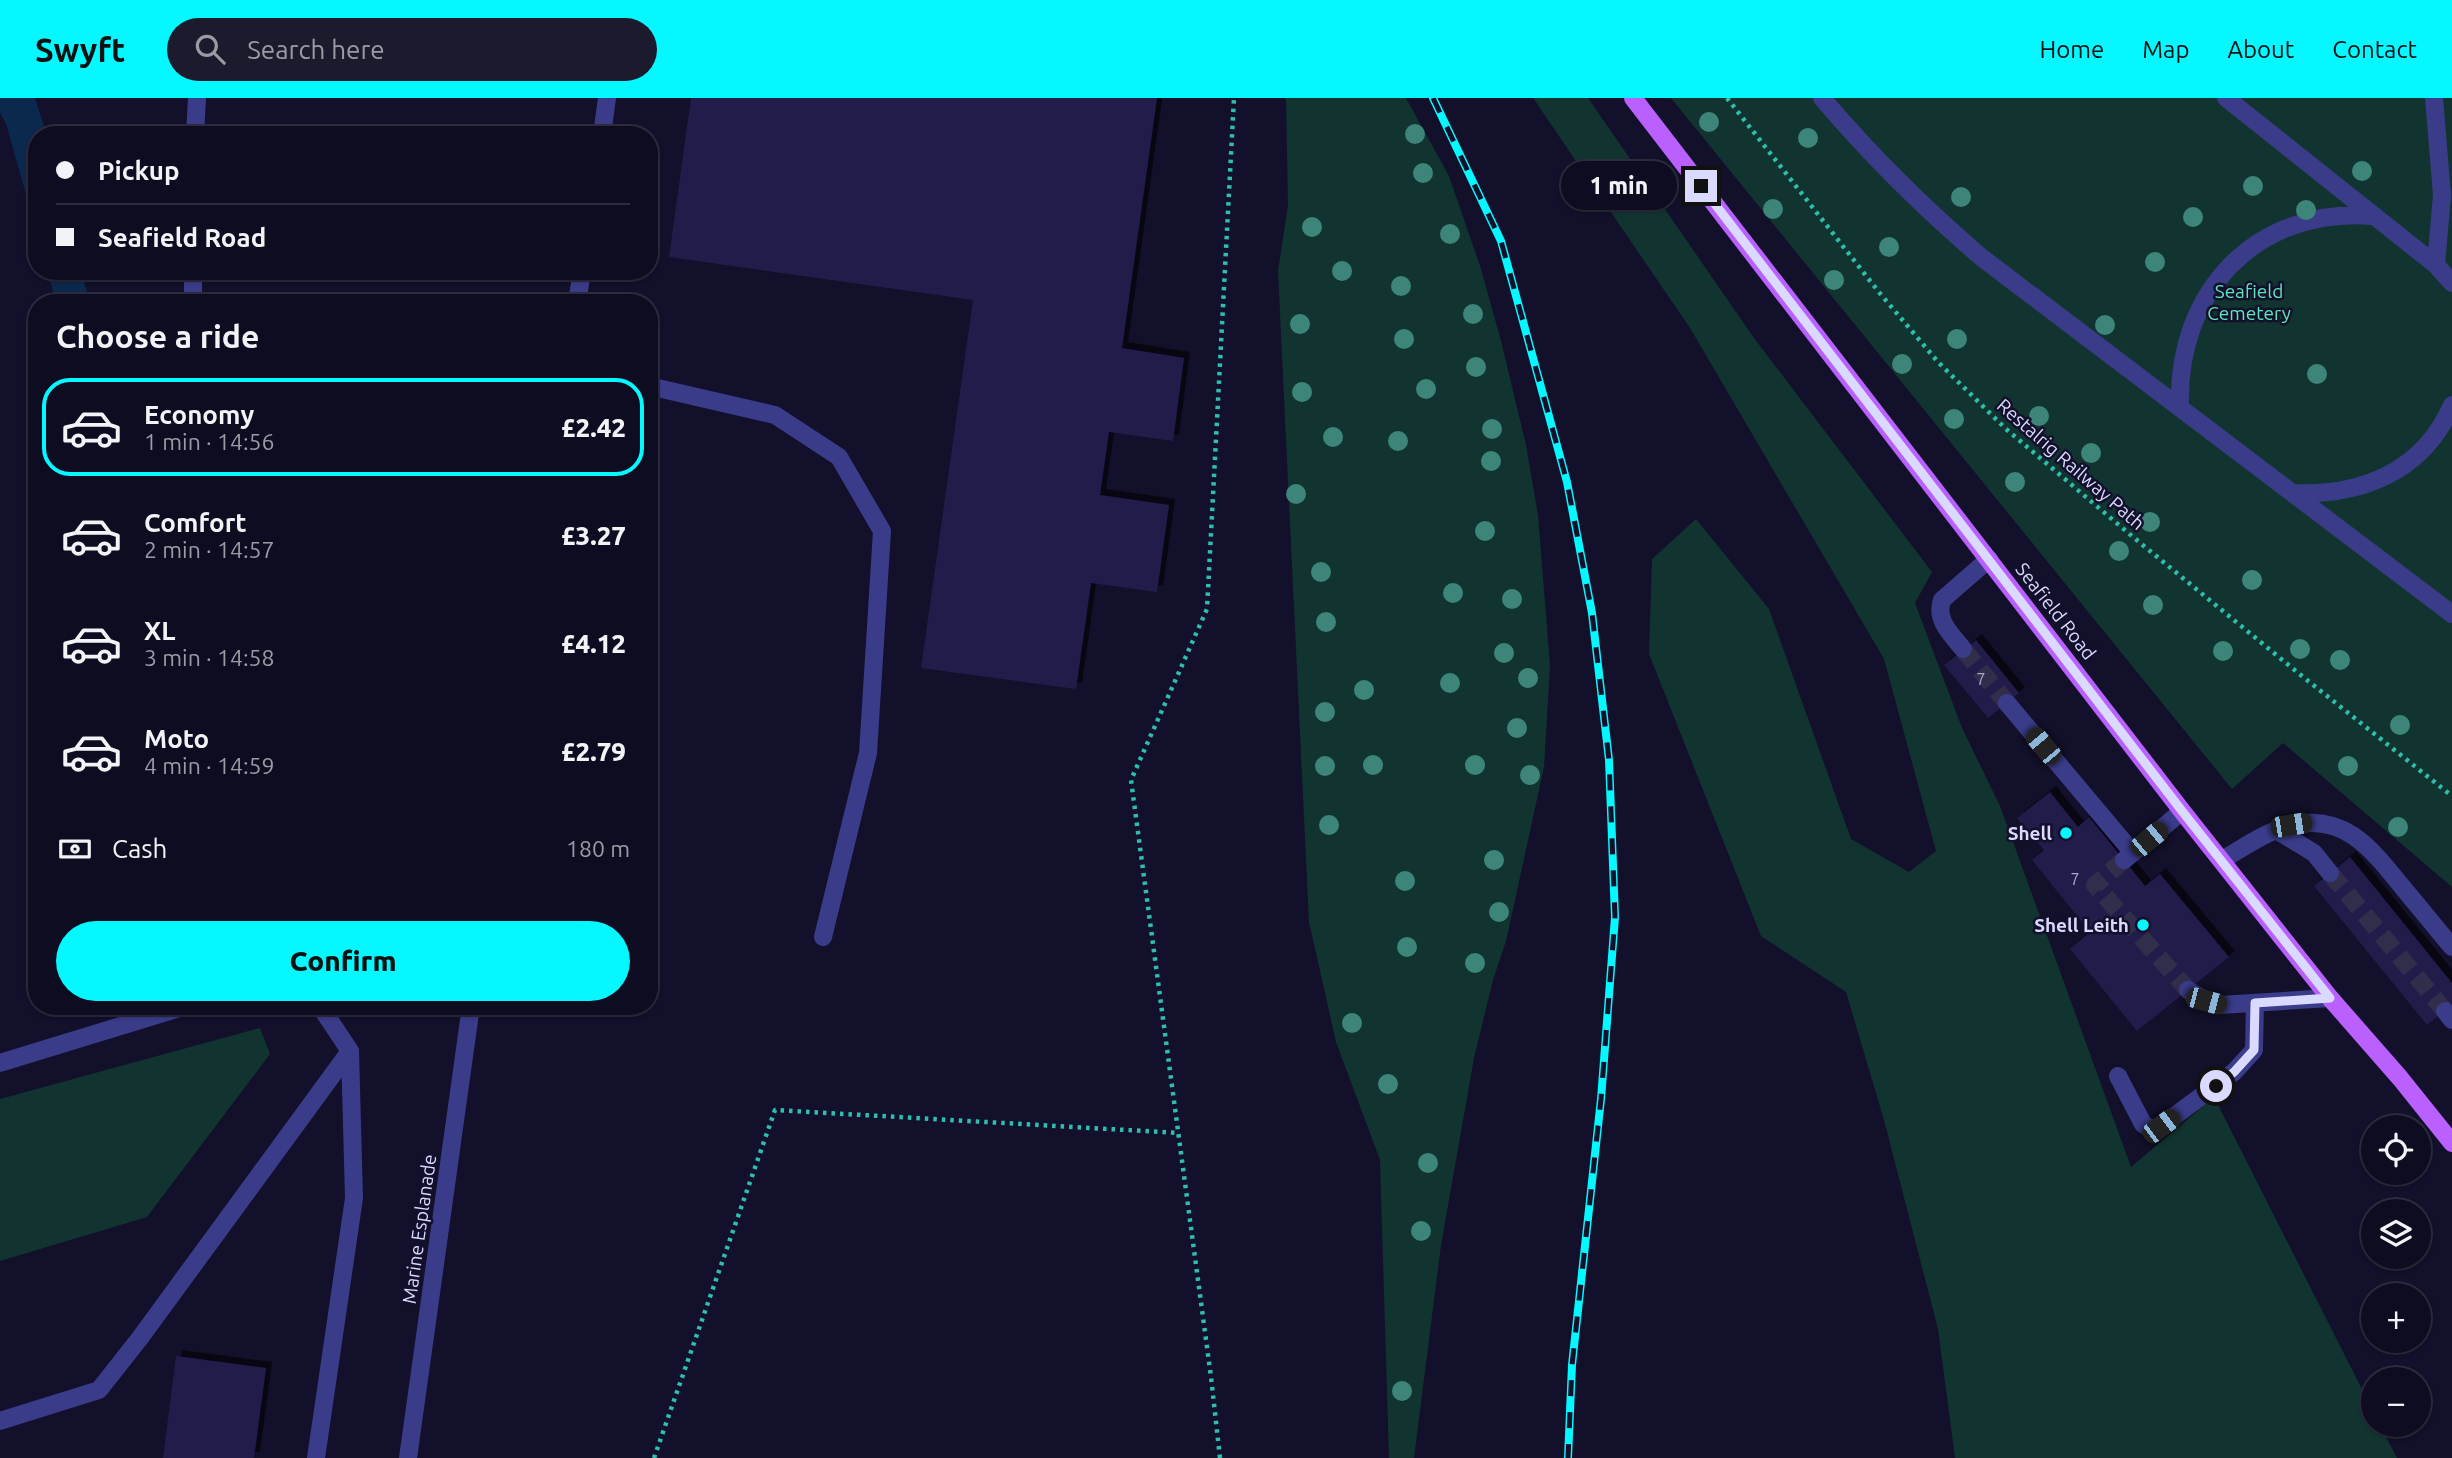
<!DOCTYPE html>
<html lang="en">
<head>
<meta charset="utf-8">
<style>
  :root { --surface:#0e0c20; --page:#1c1a2d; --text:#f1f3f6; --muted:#9b9ba5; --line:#2e2c3e; --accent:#05f7ff }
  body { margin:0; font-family:Ubuntu,sans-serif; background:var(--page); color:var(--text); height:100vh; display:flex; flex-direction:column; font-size:26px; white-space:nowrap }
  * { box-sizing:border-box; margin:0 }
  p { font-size:23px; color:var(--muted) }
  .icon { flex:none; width:38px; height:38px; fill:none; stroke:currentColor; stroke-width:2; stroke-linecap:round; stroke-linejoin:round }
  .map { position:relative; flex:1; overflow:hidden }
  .side { position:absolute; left:28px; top:196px; width:630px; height:721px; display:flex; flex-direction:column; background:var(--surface); border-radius:28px; box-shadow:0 2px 5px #0004,0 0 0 2px var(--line) }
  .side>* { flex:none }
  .guide { position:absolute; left:28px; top:28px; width:630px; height:154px; border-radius:28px; box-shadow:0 2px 5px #0004,0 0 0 2px var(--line); display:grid; align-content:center; height:154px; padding:0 28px; background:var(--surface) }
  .fabs { position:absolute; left:2361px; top:1017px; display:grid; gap:14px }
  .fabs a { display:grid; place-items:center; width:70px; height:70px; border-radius:50%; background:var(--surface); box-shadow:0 2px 5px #0004,0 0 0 2px var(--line); font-size:35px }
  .end { position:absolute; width:32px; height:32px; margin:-16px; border:9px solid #dad9ff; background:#111; box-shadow:0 0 0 4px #111 }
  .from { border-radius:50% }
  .bubble { position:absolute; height:49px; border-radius:24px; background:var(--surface); box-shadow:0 2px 5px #0004,0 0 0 2px var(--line); font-size:23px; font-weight:800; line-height:49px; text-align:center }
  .car { position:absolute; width:21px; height:42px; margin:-21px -10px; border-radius:9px; box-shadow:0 0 5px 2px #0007; background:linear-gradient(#222 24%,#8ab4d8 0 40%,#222 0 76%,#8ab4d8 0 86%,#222 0) }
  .guide b { display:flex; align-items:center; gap:24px; height:66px; font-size:26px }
  .guide b+b { border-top:2px solid var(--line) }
  .guide i { width:18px; height:18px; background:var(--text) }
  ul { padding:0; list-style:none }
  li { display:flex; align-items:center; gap:21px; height:98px; margin:0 14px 10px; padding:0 14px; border:4px solid transparent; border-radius:28px }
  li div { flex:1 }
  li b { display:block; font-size:26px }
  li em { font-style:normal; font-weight:800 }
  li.active { border-color:var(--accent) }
  li>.icon { width:63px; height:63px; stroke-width:1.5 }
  h2 { padding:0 28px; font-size:32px; line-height:84px }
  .pay { display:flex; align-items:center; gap:18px; height:77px; padding:0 28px; font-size:26px }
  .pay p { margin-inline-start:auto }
  .cta { display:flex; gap:14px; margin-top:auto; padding:14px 28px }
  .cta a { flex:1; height:80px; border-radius:42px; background:var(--accent); color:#111; font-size:28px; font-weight:800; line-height:80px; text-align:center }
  header { display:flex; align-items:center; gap:42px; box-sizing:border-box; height:98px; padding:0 35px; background:var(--accent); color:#111 }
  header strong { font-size:33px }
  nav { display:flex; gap:38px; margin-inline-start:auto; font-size:24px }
  .search { width:490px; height:63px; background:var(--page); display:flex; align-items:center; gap:18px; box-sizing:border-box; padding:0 24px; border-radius:38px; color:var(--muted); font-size:26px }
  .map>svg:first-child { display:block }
  .green { fill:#123431 }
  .water { fill:#0b284d }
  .building { fill:#221b4b; filter:url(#shadow) }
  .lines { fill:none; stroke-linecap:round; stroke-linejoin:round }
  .minor-tunnel { stroke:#302e4a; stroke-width:18; stroke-dasharray:18 9; stroke-linecap:butt }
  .path { stroke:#2dbfac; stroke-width:4.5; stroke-dasharray:3.5 5; stroke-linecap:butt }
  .minor { stroke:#3a3c8a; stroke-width:18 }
  .major { stroke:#b960ff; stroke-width:18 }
  .rail-casing { stroke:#05f7ff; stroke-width:8 }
  .rail { stroke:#12102a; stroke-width:5; stroke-dasharray:16; stroke-linecap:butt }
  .tree { fill:#3d8579 }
  .route { stroke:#dad9ff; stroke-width:9 }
  .poi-dot { fill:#05f7ff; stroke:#12102a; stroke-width:2.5 }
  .labels { text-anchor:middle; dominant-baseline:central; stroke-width:5; stroke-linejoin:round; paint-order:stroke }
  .number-label { font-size:16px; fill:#acaad2 }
  .park-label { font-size:19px; fill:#60e4ba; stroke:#12102a }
  .street-label { font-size:19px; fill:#dad9ff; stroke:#12102a }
  .poi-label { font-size:19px; font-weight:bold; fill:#dad9ff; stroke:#12102a; text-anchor:end }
</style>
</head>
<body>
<header>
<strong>Swyft</strong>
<div class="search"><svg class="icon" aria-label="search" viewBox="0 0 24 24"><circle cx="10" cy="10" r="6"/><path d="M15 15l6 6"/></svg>Search here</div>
<nav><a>Home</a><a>Map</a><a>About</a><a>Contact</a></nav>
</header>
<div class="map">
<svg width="2452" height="1360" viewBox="0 0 2452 1360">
  <defs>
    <filter id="shadow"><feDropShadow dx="6" dy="-6" stdDeviation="0" flood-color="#0009"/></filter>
  </defs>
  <rect width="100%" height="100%" fill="#12102a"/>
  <!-- green -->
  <path class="green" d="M1286,0H1406L1449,78L1481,171L1501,243L1526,347L1538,417L1550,567L1544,669L1506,843L1493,882L1474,960L1441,1147L1414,1360H1389L1380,1062L1336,944L1309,824L1278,173L1288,107Z
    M1533,0H1588L1754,240L1932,474L1915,505L1962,630L2000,708L2131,1069L2214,999L2373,1313V1326L2380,1327L2397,1360H1955L1938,1231L1884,1022L1846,894L1761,838L1649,556L1652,461L1696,421L1769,511L1851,741L1909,774L1936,753L1884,561L1690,230Z
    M1671,0H2452V789L2283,645L2232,691Z
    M260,930L270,956L147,1119L0,1163V1001Z"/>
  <!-- water -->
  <path class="water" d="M0,0H35L47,37H37V135L6,26L0,15Z
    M48,173H81L90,205H56Z
    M214,173H326V181L214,178Z"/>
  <!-- building -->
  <path class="building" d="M691,0H1157L1122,250L1184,260L1173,343L1109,334L1100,397L1169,407L1157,494L1091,485L1076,591L921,570L973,202L669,159Z
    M1976,542L2019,595L1988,620L1944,567Z
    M2050,694L2078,729L2089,719L2145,788L2160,776L2229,859L2137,933L2070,851L2090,834L2032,762L2044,752L2017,720Z
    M2350,759L2452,885V907L2427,927L2314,788Z
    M176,1258L266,1270L254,1360H163Z"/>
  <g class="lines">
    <!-- minor-tunnel -->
    <path class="minor-tunnel" d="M1963,551L2007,605
      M2124,762L2095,787L2188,892
      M2330,775L2445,913"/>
    <!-- path -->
    <path class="path" d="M1727,0L1878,193L1938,264L2006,331L2133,439L2297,574L2452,698
      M654,1360L775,1012L1179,1035
      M1220,1360L1211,1279L1131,682L1207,511L1234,0"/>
    <!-- minor -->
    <path class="minor" d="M1822,0C1871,58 1924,110 1981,159L2452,516
      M2226,0L2436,167L2452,185
      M2434,0L2442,97L2436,167
      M195,37L197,0
      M602,37L607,0
      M193,205V173
      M577,205L582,173
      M649,288L775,317L839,359L882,433L868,655L823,839
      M2180,309C2176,194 2256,109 2372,118
      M2293,395C2361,398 2423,374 2452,307
      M1963,551C1951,536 1935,522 1942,502L1989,461
      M2007,605L2133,755
      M2276,732L2314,755L2330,775
      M2124,762L2182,713
      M2222,762C2243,750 2265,734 2289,728C2345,713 2373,753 2404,791C2420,810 2436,830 2452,849
      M2188,892L2206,903L2220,907L2330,900
      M2445,913L2452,922
      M0,965L186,908
      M2118,978L2143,1026L2151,1031L2161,1028L2234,974L2254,952L2255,905
      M0,1323L99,1292L140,1240L350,953L320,908
      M316,1360L354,1100L350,953
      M408,1360L471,908"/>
    <!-- major -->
    <path class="major" d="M1633,0L2182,713L2330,900L2400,980L2452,1045"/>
    <!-- rail casing -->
    <g class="rail-casing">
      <path id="rail" d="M1433,0L1501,143L1567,384L1592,515L1609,662L1615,819L1601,1001L1572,1267L1568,1360"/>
    </g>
    <!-- rail -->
    <use href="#rail" class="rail"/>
  </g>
  <!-- trees -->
  <g class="tree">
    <circle cx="1709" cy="24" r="10"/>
    <circle cx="1415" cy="36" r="10"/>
    <circle cx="1808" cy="40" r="10"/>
    <circle cx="2362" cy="73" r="10"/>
    <circle cx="1423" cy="75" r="10"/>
    <circle cx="2253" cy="88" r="10"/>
    <circle cx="1961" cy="99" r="10"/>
    <circle cx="1773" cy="111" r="10"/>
    <circle cx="2306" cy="112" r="10"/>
    <circle cx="2193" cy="119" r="10"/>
    <circle cx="1312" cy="129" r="10"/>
    <circle cx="1450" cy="136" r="10"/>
    <circle cx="1889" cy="149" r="10"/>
    <circle cx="2155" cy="164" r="10"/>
    <circle cx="1342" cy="173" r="10"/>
    <circle cx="1834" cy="182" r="10"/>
    <circle cx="1401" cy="188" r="10"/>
    <circle cx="1473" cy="216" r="10"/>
    <circle cx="1300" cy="226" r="10"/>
    <circle cx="2105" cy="227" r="10"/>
    <circle cx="1404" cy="241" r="10"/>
    <circle cx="1957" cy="241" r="10"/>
    <circle cx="1902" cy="266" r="10"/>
    <circle cx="1476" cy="269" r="10"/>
    <circle cx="2317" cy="276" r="10"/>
    <circle cx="1426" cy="291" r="10"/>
    <circle cx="1302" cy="294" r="10"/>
    <circle cx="2039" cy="318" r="10"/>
    <circle cx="1954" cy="321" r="10"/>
    <circle cx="1492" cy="331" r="10"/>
    <circle cx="1333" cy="339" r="10"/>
    <circle cx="1398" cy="343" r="10"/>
    <circle cx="2091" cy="355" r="10"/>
    <circle cx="1491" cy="363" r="10"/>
    <circle cx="2015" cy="384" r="10"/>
    <circle cx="1296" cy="396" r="10"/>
    <circle cx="2150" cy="424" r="10"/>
    <circle cx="1485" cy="433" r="10"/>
    <circle cx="2119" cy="453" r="10"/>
    <circle cx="1321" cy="474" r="10"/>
    <circle cx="2252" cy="482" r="10"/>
    <circle cx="1453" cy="495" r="10"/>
    <circle cx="1512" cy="501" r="10"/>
    <circle cx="2153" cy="507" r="10"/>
    <circle cx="1326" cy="524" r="10"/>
    <circle cx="2300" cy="551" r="10"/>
    <circle cx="2223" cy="553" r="10"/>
    <circle cx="1504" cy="555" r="10"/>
    <circle cx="2340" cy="562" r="10"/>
    <circle cx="1528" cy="580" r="10"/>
    <circle cx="1450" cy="585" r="10"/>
    <circle cx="1364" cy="592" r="10"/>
    <circle cx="1325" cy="614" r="10"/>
    <circle cx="2400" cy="627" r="10"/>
    <circle cx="1517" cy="630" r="10"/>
    <circle cx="1373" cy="667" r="10"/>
    <circle cx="1475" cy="667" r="10"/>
    <circle cx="1325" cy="668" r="10"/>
    <circle cx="2348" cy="668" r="10"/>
    <circle cx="1530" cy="677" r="10"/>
    <circle cx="1329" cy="727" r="10"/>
    <circle cx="2398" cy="729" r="10"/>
    <circle cx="1494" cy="762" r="10"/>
    <circle cx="1405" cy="783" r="10"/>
    <circle cx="1499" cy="814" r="10"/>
    <circle cx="1407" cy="849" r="10"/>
    <circle cx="1475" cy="865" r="10"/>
    <circle cx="1352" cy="925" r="10"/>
    <circle cx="1388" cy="986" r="10"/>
    <circle cx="1428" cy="1065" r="10"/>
    <circle cx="1421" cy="1133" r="10"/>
    <circle cx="1402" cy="1293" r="10"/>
  </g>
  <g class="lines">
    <!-- route -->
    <path class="route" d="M1701,88L2182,713L2330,900L2255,905L2254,952L2234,974L2216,988"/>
  </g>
  <!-- markers -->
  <g class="poi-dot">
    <circle cx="2066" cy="735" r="7"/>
    <circle cx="2143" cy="827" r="7"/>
  </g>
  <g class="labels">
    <!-- number labels -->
    <g class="number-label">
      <text x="1981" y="581">7</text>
      <text x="2075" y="781">7</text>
    </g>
    <!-- park labels -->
    <g class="park-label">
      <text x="2249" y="193">Seafield<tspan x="2249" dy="22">Cemetery</tspan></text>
    </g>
    <!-- street labels -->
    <g class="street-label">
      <text transform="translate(2071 366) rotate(41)">Restalrig Railway Path</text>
      <text transform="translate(2056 513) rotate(52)">Seafield Road</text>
      <text transform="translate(419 1131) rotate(-82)">Marine Esplanade</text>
    </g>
    <!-- poi labels -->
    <g class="poi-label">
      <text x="2052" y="735">Shell</text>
      <text x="2129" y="827">Shell Leith</text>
    </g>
  </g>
</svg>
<div class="fabs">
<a><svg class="icon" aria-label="locate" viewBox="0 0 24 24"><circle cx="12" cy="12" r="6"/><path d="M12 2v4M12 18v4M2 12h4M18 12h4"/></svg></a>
<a><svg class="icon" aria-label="layers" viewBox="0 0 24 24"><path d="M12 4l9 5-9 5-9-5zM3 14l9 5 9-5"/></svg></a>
<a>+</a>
<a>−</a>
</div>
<i class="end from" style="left:2216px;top:988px"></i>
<i class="end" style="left:1701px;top:88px"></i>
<div class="bubble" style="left:1561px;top:63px;width:116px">1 min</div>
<i class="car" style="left:2043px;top:648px;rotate:320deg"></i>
<i class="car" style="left:2291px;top:727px;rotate:81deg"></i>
<i class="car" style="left:2149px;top:741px;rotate:50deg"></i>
<i class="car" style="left:2206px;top:903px;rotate:105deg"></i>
<i class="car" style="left:2161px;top:1028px;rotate:53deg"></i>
<div class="guide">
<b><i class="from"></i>Pickup</b>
<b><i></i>Seafield Road</b>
</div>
<section class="side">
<h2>Choose a ride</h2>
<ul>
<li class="active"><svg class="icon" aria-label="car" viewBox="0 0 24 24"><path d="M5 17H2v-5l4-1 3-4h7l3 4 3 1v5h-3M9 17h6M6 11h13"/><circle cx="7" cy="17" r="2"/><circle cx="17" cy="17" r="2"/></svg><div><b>Economy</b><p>1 min · 14:56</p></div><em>£2.42</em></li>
<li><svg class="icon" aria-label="car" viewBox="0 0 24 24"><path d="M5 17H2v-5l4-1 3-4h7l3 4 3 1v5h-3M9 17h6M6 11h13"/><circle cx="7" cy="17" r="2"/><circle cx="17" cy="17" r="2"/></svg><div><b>Comfort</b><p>2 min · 14:57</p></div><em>£3.27</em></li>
<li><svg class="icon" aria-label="car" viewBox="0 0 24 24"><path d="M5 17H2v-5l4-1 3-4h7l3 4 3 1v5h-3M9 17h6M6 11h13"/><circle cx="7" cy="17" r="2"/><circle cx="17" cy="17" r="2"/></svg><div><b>XL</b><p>3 min · 14:58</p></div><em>£4.12</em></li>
<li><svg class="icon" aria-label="car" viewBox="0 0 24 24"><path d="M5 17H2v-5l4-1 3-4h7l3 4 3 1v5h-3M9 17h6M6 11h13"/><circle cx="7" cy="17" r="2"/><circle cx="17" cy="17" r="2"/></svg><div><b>Moto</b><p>4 min · 14:59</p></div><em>£2.79</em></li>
</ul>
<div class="pay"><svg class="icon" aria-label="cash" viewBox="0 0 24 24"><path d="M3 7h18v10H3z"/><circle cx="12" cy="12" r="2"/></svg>Cash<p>180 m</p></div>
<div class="cta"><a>Confirm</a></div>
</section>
</div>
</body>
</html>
